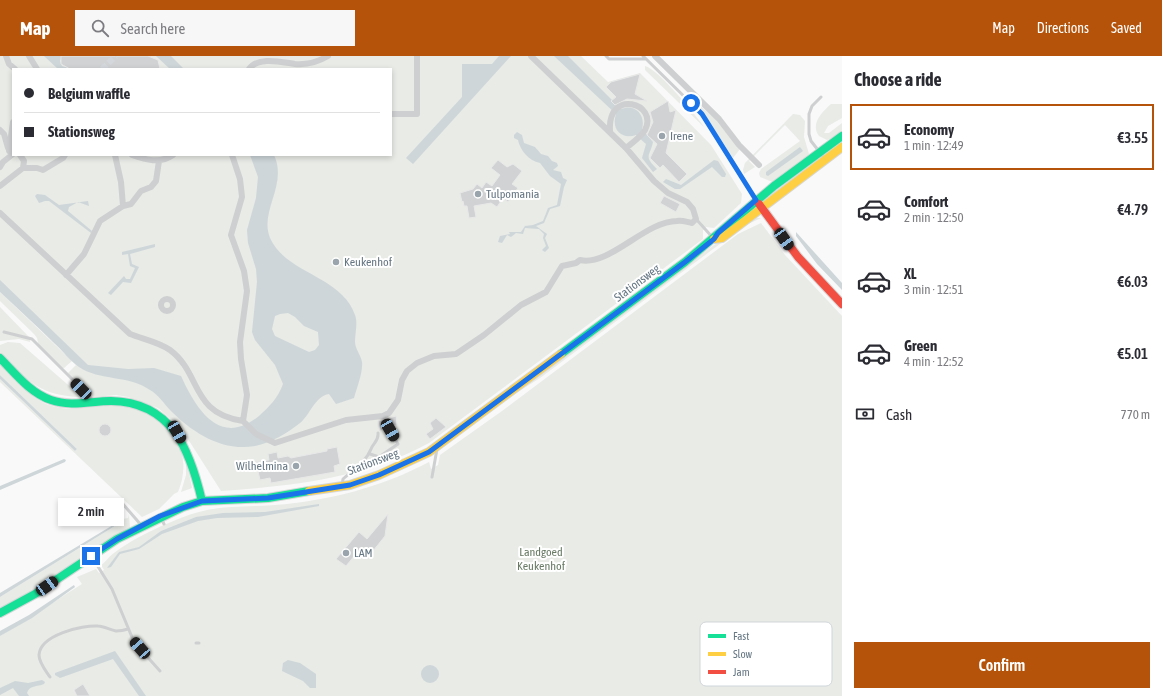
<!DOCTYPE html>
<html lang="en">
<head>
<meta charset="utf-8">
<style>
  :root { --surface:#fff; --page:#f7f7f7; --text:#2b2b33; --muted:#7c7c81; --line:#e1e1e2; --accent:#b45309 }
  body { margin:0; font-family:"Asap Condensed",sans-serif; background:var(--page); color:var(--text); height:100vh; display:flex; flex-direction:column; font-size:15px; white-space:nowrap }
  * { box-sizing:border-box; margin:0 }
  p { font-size:13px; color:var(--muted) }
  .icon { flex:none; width:22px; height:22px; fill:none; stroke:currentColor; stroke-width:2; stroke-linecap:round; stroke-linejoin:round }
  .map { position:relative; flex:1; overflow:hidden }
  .panel { display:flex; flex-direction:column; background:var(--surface); width:320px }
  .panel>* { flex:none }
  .hud { position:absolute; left:12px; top:12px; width:380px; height:88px; border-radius:0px; box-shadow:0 2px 6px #0003; display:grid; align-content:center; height:88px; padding:0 12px; background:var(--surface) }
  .end { position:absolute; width:18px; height:18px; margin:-9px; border:5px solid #1a73e8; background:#fff; box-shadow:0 0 0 2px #fff }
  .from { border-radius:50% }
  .bubble { position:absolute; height:28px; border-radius:0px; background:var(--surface); box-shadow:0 2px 6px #0003; font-size:13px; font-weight:600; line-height:28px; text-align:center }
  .car { position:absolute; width:12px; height:24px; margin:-12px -6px; border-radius:5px; box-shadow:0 0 3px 1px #0007; background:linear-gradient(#222 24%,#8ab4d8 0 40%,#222 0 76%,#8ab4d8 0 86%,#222 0) }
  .hud b { display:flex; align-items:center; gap:14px; height:38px; font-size:15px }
  .hud b+b { border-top:1px solid var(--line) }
  .hud i { width:10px; height:10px; background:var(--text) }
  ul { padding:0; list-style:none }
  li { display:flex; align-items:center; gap:12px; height:66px; margin:0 8px 6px; padding:0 4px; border:2px solid transparent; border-radius:0px }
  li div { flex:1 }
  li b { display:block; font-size:15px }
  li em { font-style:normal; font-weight:600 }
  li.selected { border-color:var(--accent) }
  li>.icon { width:36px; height:36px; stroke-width:1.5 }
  h2 { padding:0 12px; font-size:18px; line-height:48px }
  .pay { display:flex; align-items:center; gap:10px; height:44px; padding:0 12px; font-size:15px }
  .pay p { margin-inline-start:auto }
  .primary-button { display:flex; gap:8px; margin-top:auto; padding:8px 12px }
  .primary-button a { flex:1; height:46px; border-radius:0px; background:var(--accent); color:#fff; font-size:16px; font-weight:600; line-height:46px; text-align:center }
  header { display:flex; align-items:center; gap:24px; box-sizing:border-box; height:56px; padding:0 20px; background:var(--accent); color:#fff }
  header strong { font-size:19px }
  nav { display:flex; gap:22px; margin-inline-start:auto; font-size:14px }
  .search { width:280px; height:36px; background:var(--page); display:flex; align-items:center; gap:10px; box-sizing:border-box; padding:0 14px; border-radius:0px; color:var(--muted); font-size:15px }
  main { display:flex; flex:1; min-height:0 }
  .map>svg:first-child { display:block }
  .green { fill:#e8ebe6; fill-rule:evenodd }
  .water { fill:#ced6d9; fill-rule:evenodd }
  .building { fill:#d0d2d3; stroke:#e8e8e8 }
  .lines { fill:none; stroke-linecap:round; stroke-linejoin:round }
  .street-tunnel { stroke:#d4d8dc; stroke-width:6; stroke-dasharray:6 3; stroke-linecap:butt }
  .fast-casing { stroke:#d5d6d7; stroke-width:10 }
  .slow-casing { stroke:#d5d6d7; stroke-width:10 }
  .jam-casing { stroke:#d5d6d7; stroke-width:10 }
  .lane { stroke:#cecfd0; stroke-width:3 }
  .street { stroke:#cecfd0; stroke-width:6 }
  .fast { stroke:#16e098; stroke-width:8 }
  .slow { stroke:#ffcf43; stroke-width:8 }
  .jam { stroke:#f24e42; stroke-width:8 }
  .route { stroke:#1a73e8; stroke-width:5 }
  .poi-dot { fill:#99a4ac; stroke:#fff; stroke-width:1.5 }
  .labels { text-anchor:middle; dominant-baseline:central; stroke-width:4; stroke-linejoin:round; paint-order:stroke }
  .poi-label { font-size:12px; fill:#657683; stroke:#fff; text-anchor:start }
  .street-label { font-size:12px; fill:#657683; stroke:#fff }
  .park-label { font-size:12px; fill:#687a64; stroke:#fff }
  .key { fill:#fff; stroke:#d1d6da; stroke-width:1 }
  .key-label { font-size:11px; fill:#657683 }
</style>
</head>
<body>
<header>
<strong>Map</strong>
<div class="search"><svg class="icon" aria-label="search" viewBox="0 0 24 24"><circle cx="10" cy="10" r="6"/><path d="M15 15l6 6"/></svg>Search here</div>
<nav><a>Map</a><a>Directions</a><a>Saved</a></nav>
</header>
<main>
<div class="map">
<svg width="842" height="640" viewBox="0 0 842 640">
  <rect width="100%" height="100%" fill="#f9f9f9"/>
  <!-- green -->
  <path class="green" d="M0,0H581L608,26L640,17L711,89L742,138L741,147L714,172L706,171L703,174V183L429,387C365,422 293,430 221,435L181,372L158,352L128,341L116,339L93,341L70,321L68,317L76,309L78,311L0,229ZM13,13H391V99H13Z
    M645,10C658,13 696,59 704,71L645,14Z
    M697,47L714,62L740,93L733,102Z
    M831,48H842V62L828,70L824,77H829L842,67V77L827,84L819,80C810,68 822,56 831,48Z
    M793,58L800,59L805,65L804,81L809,98L806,102L775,127L760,121L759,117L761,113L800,85L785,69L749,105L755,111L744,118L743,114L745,107Z
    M754,162H761L744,170L540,322L507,343L749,163Z
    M761,167L785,199L842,260V640H0V580L82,528L77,521L96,513L99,517L104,514L101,509C106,506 109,500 114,497C133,482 176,462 199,456C224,449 249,451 275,449C328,445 382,431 429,406L431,413L438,409L440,399L502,355L738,178Z
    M704,186L699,191L460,368Z
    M0,236L72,305L64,312H60L39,291L37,282L34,278L0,245Z
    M0,251L30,282V286L19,283L0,285Z
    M8,286L20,287L82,341C41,340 28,326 0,297V289Z
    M0,308C14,321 30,343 49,349C68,356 86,351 106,350C134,347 161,361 176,384C186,400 185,419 178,436L174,438L159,453L142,461L0,326V323L75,395L77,393L0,319Z
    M186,403L192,432L181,436L186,419Z
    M129,458L130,472C86,498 45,529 0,553V541L123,465V463L128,462Z"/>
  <!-- water -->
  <path class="water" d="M44,0H62L60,5L62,10L73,13H58Z
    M156,0H171L184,13H170Z
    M499,0H511L413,108L406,102L462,41V8H492Z
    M554,0H568L621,53C635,47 646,59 642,73L653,86C650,101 643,99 657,113L653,116L642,102L646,88L636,79C621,84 611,73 616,58Z
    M517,76L522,79L524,87L535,91L541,98L548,100L552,105L557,107L558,110L553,114L561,116L563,122L567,124L564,131L560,150L550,153L544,167L536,170L547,178L545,182L549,192L545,196L542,194L546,190L543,182L544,178L539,173L525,172L523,178L516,177L511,181L507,179L502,187L498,186L500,180L510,178L509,176H521L525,170L533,169L543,165L548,152L557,149L561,128L550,120L540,107C529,105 520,94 518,84L514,82V79Z
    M800,91L803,95L768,120L766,119V116Z
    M250,99H274C288,129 259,155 270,182C286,218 342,220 355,259C358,267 355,277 355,286C355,293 361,299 362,306C363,317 357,331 354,342L336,348L329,338C315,340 310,359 300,367C287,377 271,387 255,390C223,396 193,377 171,355C164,348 159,339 150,334C129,319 100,325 79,311C70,305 63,295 55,288C37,270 18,253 0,236V224L88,309L128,313L154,312L181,320C196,353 220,392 259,360C269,351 278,342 283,328L275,309L255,284L252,276L257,226L256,213L248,187L247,174L256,142L258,121ZM288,257L295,261L304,270L318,276L319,289L315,294L309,296L275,280L272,273L275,260L280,258Z
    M714,104L718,105L726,118L725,121H722L712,111L680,133H675L663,126L666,123L681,129Z
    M37,138L45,139L59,149L88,145L89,150L78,146L69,151L68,155L92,175L91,177L49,145H45L39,147L35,140Z
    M796,176L842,227V234L817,208L796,180Z
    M155,188V191L130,198L132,208L139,211L131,227L123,226L111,239L108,237L124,220L126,223H130L135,212L130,210L128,198L122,199V196Z
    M0,319L77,393L75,395L0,323Z
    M64,403L66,404L65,406L0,434V430Z
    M319,448V450L258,461L217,462L198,465L162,478L139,493L120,498L111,511L107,512L119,496L139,491L161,475L196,461L223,457L265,456Z
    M123,463V465L0,541V537Z
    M74,529L75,531L32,562L0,580V575L29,559Z
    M115,595L146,640H139L113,603L60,622L55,619V617Z
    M288,604L300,607L316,618V632H310L303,625L282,615L283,607Z
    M421 618a9 9 0 1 1 18 0a9 9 0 1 1-18 0Z
    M42,624L45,626L44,628C37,631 29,629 27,637L29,640H19L13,632L0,639V632L15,625L28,627Z"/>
  <!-- building -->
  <path class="building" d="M61,0H148L158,4L160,13H70L61,8Z
    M640,18L635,38L647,45L627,43L615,49L611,45L616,41L606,31L611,26Z
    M668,45L670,56L676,54L666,97L687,118L679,126L663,109L660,112L650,102L657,88L647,79L653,66L650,56Z
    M498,104L507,111L513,108L522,115L512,128L518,132L508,146L503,142L497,151L491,147L474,150L476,161L469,162L467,150H464L463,145L462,146L460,137L473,133L477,128L482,132L486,126L492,130L500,119L491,112Z
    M664,140L680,148L676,156L660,147Z
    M396,360L397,369L380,375L378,365Z
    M436,362L446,371L430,383L426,378L433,373L430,367Z
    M99 374a6 6 0 1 1 12 0a6 6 0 1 1-12 0Z
    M337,391L340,408L334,410L335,416L271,427L270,422L260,424L256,406L269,404L268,398L277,396L278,402L288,400L291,402L327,395V393Z
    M388,458L385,480L369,500L360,493L346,510L336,503L359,476L367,483Z
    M83,628L90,640H77L74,634Z"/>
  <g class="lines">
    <!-- street-tunnel -->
    <path class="street-tunnel" d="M102,13L116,0"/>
    <!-- fast casing -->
    <g class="fast-casing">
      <path id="fast" d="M561,298L685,206L774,130L842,80
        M0,302C15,317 30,337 51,344C71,351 91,345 111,345C172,346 190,394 202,445
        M0,557L35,538L117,483L183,451L202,445L268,442L309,435"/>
    </g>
    <!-- slow casing -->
    <g class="slow-casing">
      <path id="slow" d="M714,183L722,182L842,91
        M309,435L350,429L379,419L429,396L561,298"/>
    </g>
    <!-- jam casing -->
    <g class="jam-casing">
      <path id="jam" d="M759,148L798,201L842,248"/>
    </g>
    <!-- lane -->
    <path class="lane" d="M606,0L609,3H646
      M643,0L702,58L756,144
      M821,41L812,50L809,58V78L811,85L825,103
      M696,163L714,183
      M4,276L32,283L93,344
      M370,398L379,401L398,388L390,374
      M432,421L437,393
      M342,429L343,423C353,414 366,406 371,393C373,387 379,385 378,377
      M122,447L142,470
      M161,462L164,468
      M92,501L112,533L134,586L160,615
      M196,587H199
      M50,621C46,615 39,607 39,599C40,579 82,569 98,570C104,570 110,574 116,575C120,575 125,574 128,573"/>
    <!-- street -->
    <path class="street" d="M6,0L9,8L15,13
      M29,0L37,13
      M655,0L719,63L739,89L759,109
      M249,13C258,0 281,6 295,8C307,9 318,6 328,0
      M391,58H417V0
      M0,74L4,78L8,92
      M610,75C607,32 659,47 645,74C641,81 632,87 626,92
      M12,97L9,95L13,66
      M20,99L24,105L23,112H37L43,114L63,102L65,99
      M115,99L121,126L123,150
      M132,99C146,104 160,108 173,99
      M232,99L240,123L242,141L231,179L244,215L247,235L240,286L241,303L247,339L243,365L256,378L275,387L346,364L383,360L389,357L398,344L402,324L407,315L417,307L434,300L456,298L484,279L521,249L546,236L562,210L576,207L580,204C609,211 645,165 677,165C681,164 687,166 692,167L696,163L693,153L687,146L668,137L654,125L626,92L531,0
      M0,111L3,106L13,98
      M0,130L23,112
      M0,157L130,278C143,283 159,286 170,294C202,318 190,357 243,365
      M66,219L84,198L100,165L123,150L131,148L141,135L151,131L156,125L159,105
      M161 249a6 6 0 1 1 12 0a6 6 0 1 1-12 0Z"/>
    <!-- fast -->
    <use href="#fast" class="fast"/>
    <!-- slow -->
    <use href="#slow" class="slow"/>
    <!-- jam -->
    <use href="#jam" class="jam"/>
  </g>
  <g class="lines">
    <!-- route -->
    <path class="route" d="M91,500L117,483L160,460L202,445L268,442L350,429L379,419L429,396L685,206L714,183L718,177L756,144L702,58L691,47"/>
  </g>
  <!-- markers -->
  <g class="poi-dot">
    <circle cx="662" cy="80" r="4"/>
    <circle cx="478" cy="138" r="4"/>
    <circle cx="336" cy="206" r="4"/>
    <circle cx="296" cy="410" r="4"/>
    <circle cx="346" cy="497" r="4"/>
  </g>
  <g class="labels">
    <!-- poi labels -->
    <g class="poi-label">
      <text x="670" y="80">Irene</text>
      <text x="486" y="138">Tulpomania</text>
      <text x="344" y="206">Keukenhof</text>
      <text x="288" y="410" text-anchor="end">Wilhelmina</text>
      <text x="354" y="497">LAM</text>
    </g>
    <!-- street labels -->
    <g class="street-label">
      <text transform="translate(637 227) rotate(-37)">Stationsweg</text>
      <text transform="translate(373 406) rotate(-21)">Stationsweg</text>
    </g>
    <!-- park labels -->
    <g class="park-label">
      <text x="541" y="496">Landgoed<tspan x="541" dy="14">Keukenhof</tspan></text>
    </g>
  </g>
  <!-- legend -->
  <rect x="700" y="566" width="132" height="64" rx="6" class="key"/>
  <rect x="708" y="578" width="18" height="4" fill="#16e098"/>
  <rect x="708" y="596" width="18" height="4" fill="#ffcf43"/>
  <rect x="708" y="614" width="18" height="4" fill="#f24e42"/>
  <g class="key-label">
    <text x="733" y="584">Fast</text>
    <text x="733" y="602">Slow</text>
    <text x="733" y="620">Jam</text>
  </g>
</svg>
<i class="end from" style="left:691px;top:47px"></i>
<i class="end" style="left:91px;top:500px"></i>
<div class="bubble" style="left:58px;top:442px;width:66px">2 min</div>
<i class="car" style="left:784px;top:183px;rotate:145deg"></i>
<i class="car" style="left:81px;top:333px;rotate:315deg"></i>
<i class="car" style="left:390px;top:374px;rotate:150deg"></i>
<i class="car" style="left:177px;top:376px;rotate:150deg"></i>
<i class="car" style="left:47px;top:530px;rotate:55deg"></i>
<i class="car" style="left:140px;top:592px;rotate:319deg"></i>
<div class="hud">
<b><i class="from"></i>Belgium waffle</b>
<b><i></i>Stationsweg</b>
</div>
</div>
<section class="panel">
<h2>Choose a ride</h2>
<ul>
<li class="selected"><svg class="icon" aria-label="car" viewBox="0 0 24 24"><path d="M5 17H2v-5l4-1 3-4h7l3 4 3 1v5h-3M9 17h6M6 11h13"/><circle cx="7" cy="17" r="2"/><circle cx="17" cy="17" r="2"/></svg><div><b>Economy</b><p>1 min · 12:49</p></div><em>€3.55</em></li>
<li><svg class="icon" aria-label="car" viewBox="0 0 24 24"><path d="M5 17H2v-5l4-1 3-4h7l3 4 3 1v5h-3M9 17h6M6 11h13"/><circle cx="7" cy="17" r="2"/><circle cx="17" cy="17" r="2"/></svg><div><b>Comfort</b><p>2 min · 12:50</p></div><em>€4.79</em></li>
<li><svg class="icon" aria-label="car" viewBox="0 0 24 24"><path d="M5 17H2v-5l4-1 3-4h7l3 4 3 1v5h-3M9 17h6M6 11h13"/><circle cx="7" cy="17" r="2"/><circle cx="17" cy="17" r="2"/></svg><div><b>XL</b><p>3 min · 12:51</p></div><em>€6.03</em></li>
<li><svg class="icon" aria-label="car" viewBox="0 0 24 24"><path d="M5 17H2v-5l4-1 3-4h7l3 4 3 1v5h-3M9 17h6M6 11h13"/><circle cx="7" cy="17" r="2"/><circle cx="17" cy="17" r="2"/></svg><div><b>Green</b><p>4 min · 12:52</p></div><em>€5.01</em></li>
</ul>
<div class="pay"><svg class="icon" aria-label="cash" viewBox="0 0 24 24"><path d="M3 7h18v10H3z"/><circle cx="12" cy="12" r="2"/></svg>Cash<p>770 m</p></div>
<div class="primary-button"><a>Confirm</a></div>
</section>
</main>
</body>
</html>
